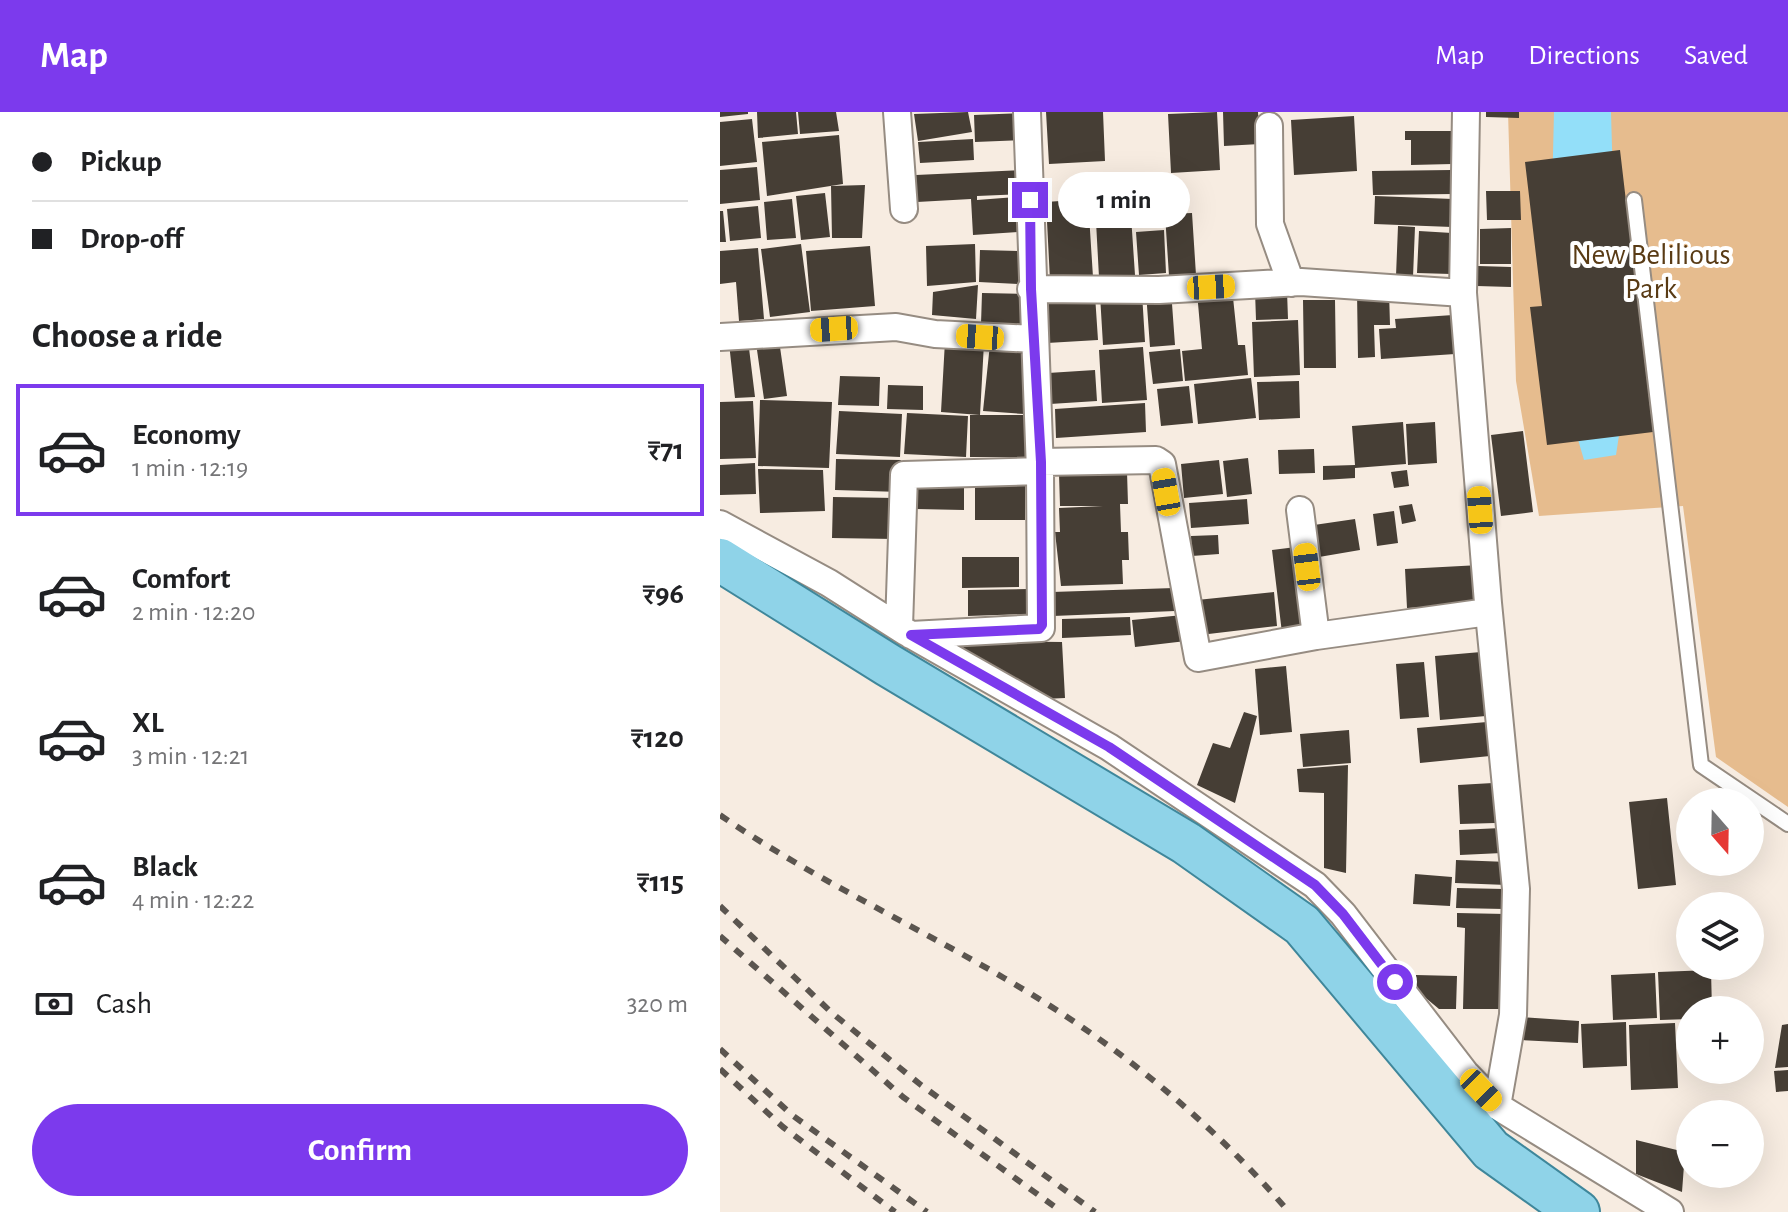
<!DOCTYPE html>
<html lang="en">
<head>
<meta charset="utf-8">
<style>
  :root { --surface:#fff; --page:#f2f2f2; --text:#202124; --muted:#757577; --line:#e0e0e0; --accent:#7c3aed }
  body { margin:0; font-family:"Alegreya Sans",sans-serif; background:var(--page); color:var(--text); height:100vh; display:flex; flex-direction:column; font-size:30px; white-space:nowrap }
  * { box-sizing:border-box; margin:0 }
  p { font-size:26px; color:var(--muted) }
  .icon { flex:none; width:44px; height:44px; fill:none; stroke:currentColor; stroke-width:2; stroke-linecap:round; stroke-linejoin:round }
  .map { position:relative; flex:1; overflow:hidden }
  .panel { display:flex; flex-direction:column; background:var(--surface); width:720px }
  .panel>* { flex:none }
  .guide { display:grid; align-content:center; height:176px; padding:0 32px; background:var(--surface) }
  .needle { width:52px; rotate:160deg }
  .controls { position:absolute; left:956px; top:676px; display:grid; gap:16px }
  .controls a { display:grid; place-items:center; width:88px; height:88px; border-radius:50%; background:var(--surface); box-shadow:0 8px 32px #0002; font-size:40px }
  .end { position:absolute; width:36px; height:36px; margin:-18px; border:10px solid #7c3aed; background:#fff; box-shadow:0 0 0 4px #fff }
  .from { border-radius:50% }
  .bubble { position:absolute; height:56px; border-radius:28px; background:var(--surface); box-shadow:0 8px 32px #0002; font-size:26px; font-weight:700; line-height:56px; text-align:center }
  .car { position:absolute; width:24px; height:48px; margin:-24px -12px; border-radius:10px; box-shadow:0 0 6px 2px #0007; background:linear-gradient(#f5c518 24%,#345 0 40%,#f5c518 0 76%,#345 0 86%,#f5c518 0) }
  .guide b { display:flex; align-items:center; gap:28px; height:76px; font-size:30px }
  .guide b+b { border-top:2px solid var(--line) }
  .guide i { width:20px; height:20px; background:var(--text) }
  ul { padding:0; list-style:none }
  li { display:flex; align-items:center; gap:24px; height:132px; margin:0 16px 12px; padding:0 16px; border:4px solid transparent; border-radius:0px }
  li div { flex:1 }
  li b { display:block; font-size:30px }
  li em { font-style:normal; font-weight:700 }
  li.on { border-color:var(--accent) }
  li>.icon { width:72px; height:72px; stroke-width:1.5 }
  h2 { padding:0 32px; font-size:36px; line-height:96px }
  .pay { display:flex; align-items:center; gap:20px; height:88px; padding:0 32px; font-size:30px }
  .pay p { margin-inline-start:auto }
  .primary-button { display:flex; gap:16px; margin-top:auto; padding:16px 32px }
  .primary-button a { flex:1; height:92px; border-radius:48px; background:var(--accent); color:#fff; font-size:32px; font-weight:700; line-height:92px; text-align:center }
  header { display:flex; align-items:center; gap:48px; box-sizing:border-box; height:112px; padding:0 40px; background:var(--accent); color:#fff }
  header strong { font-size:38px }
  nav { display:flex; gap:44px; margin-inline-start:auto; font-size:28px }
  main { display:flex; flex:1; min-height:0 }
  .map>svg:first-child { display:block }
  .green { fill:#e6bc8e }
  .water { fill:#93dff9 }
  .building { fill:#463e35 }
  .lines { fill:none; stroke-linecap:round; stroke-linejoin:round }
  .service-casing { stroke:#968c82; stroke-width:18 }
  .minor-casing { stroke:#968c82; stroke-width:30 }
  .primary-casing { stroke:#3f879b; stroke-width:46 }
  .service { stroke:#fff; stroke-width:14 }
  .minor { stroke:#fff; stroke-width:26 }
  .primary { stroke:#8fd3e8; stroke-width:42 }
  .rail { stroke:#5b554f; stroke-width:6; stroke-dasharray:10 10; stroke-linecap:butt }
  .route { stroke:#7c3aed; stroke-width:10 }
  .labels { text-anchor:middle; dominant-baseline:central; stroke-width:8; stroke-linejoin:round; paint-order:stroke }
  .park-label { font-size:30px; fill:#593b15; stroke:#fff }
</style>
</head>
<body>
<header>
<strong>Map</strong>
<nav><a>Map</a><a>Directions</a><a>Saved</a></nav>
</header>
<main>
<section class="panel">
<div class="guide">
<b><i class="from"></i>Pickup</b>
<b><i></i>Drop-off</b>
</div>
<h2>Choose a ride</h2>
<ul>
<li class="on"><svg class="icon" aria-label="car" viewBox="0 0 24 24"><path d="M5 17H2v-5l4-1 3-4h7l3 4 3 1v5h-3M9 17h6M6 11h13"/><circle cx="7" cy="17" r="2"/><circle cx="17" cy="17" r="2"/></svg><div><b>Economy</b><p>1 min · 12:19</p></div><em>₹71</em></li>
<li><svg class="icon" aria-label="car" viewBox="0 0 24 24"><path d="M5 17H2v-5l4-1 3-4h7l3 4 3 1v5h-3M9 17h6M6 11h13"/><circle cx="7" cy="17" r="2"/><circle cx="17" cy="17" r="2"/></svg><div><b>Comfort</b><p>2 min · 12:20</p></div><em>₹96</em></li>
<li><svg class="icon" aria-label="car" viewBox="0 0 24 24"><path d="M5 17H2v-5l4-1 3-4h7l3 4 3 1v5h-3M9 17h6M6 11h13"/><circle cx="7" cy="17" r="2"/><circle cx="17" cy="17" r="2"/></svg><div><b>XL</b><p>3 min · 12:21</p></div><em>₹120</em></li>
<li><svg class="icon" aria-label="car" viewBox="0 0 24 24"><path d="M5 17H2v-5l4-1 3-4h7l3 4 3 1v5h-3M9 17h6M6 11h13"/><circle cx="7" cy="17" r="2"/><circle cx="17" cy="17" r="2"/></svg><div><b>Black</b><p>4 min · 12:22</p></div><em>₹115</em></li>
</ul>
<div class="pay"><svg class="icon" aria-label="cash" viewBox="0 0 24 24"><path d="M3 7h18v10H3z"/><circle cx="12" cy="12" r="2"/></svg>Cash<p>320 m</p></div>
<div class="primary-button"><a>Confirm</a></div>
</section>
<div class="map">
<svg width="1068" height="1100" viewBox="0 0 1068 1100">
  <rect width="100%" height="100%" fill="#f7ece1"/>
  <!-- green -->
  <path class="green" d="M788,0H1068V695L996,645L963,394L819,404L796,269Z"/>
  <!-- water -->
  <path class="water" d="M834,0H891L896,176L905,284L896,343L864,348L854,314L832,84Z"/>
  <!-- building -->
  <path class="building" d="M0,0H28V2L0,5Z
    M37,0H76L78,22L38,26Z
    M78,0H116L119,19L80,22Z
    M248,0L252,20L198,29L194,2Z
    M326,0H383L385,49L329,52Z
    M497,0L500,58L451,61L448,2Z
    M503,0H538L540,32L504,34Z
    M766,0H799V6L766,5Z
    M302,1L303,28L255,30L254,3Z
    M634,4L637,59L574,63L571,8Z
    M32,7L37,50L0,54V10Z
    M685,19H732V52L691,53V28H685Z
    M119,23L123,72L47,84L42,30Z
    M253,27L254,48L200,51L198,30Z
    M900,38L933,320L827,333L810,195L822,194L805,50Z
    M37,55L40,88L0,92V58Z
    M304,58L305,82L257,84V88L296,85L299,120L253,123L251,87L197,90L196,63Z
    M732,58L733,82L653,83L652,59Z
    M145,73L142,126H112L111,74Z
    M766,79H800L801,108H767Z
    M105,81L110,125L81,128L76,84Z
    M655,84L733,87L732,115L654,112Z
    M72,87L76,126L47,128L44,90Z
    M368,87L373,165L330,168L326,90Z
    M410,89L415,163L379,165L375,91Z
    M38,94L41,126L10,129L7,97Z
    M0,99H3L6,130H0Z
    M472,101L476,163L449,164L445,102Z
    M678,114L695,115L693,165L676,164Z
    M791,116V152H760V117Z
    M444,118L446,161L419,163L416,120Z
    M699,119L732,121L731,162L697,161Z
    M81,132L90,200L50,205L41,137Z
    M255,132L256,170L207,174L206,134Z
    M150,134L155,194L91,199L86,139Z
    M38,136L44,207L19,209L16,170L0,172V139Z
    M260,138L300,139L299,172L259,170Z
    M758,154L791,155V175L757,174Z
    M258,173L256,207L212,203L213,180Z
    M512,176L518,233H525L528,263L465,269L462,239L482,237L477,180Z
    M451,178L455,233L430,235L426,180Z
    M535,179H567L568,207L536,208Z
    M669,179L670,213H654L655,245L638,246L637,180Z
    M262,181L304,182L303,213L261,212Z
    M422,181L425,230L383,233L380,183Z
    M375,183L378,228L327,231L325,186Z
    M583,188H615L616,256H584Z
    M733,203L735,242L661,247L659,217L676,216L675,207Z
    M578,208L580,263L534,265L532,210Z
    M28,228L35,285L15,286L9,231Z
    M59,228L67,284L44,287L36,231Z
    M225,229L264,231L260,303L221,300Z
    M303,231L304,302L263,299L270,232Z
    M423,235L427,288L382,291L379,238Z
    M460,237L463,269L433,272L429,240Z
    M375,258L377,289L330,292L328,261Z
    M120,264L160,265L159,294L118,293Z
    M531,266L536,306L478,312L474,272Z
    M579,269L580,306L539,308L537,270Z
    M168,273L203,274V298L167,297Z
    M469,274L473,311L441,314L437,277Z
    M40,288L112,290L109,356L38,354Z
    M33,289L36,346L0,347V290Z
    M425,291L426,320L336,326L335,297Z
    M119,299L182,302L180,345L116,342Z
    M187,301L248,304L246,345L184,342Z
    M250,303H312V345H250Z
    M683,310L686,352L635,356V366L603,368V354L635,353L632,314Z
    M715,310L717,351L688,353L686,312Z
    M803,319L813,400L781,404L771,323Z
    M594,337L595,361L559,362L558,338Z
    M528,346L532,382L507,385L503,349Z
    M116,347L181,348V380L115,378Z
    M499,348L503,382L464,386L461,352Z
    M35,351L36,382L0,383V353Z
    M38,357L103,358L105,399L40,401Z
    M687,358L689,374L674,376L671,360Z
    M407,360L408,392H400L401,420H408L409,448H402L403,472L341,474L335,420H340L339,396L383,394H340L339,362Z
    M196,373L244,374V398L196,397Z
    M255,374H305V408H255Z
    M113,385L176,386L175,427L112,426Z
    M527,387L529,412L471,416L469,391Z
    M692,392L696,409L682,412L679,394Z
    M674,399L678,431L657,434L653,402Z
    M635,407L640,438L599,445L594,413Z
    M498,423L499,442L472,444L471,424Z
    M576,435L587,519L562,521L552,438Z
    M242,445H299V475L242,476Z
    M760,453L754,492L687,496L685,457Z
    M454,476L455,499L333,504L332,480Z
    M309,477V502L248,504V478Z
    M554,480L557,514L480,523L477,488Z
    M463,503L466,529L415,535L412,508Z
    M410,505L411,523L342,526V507Z
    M236,529L342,530L345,586L324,587L236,537Z
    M761,540L766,604L720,608L715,544Z
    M704,550L709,605L680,607L676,552Z
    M566,554L572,620L540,623L535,557Z
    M524,600L537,604L515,691L477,673L493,631L510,636Z
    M767,610L770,644L700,651L697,616Z
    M629,618L631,651L583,655L580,622Z
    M628,653L626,761L604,756V681L579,680L577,657Z
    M773,671L775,711L740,712L738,673Z
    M947,686L956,773L918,777L909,690Z
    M781,716L782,741L740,743L739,718Z
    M736,748L788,750L787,773L735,771Z
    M695,762L732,765L730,794L693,792Z
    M737,776L784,777V797L736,796Z
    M737,801L786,802L783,897H743L745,816L737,815Z
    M991,858L992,898H970V907L940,908L938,860Z
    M935,861L937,906L893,908L891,863Z
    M696,863L737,864L736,897H719L695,877Z
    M801,905L859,909L858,931L799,928Z
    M906,910L907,954L863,956L861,912Z
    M955,911L958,976L911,978L909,913Z
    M1068,912V955L1055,956L1062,913Z
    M1068,958V979L1056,980L1054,959Z
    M916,1028L965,1040L962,1080L916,1062Z"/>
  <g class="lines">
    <!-- service casing -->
    <g class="service-casing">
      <path id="service" d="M914,88L981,653L1068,712"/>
    </g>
    <!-- minor casing -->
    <g class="minor-casing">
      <path id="minor" d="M177,0L184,97
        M746,0L743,181L768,491L796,777L793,903L777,994
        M549,14L550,112L571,171
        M311,177L439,178L581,170L743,181
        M0,225L176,215L215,222L314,227
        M321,350L436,348L442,352L478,546L596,524L768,500
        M580,398L596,524
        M0,412L109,471L186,520L389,635L595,773L623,802L745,961L777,994L950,1100
        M179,515L184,363L320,359L307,0
        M191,523L321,516L320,359"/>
    </g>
    <!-- primary casing -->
    <g class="primary-casing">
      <path id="primary" d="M0,448L168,553L466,731L582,813L771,1038L858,1100"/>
    </g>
    <!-- service -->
    <use href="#service" class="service"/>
    <!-- minor -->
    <use href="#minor" class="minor"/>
    <!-- primary -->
    <use href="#primary" class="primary"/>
    <!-- rail -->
    <path class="rail" d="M0,703C90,765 190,811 284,866C392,928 488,1006 569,1100
      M0,794L112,901L201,973L375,1100
      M0,824L183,985L342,1100
      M0,937L72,1003L207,1100
      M0,957L63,1015L175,1100"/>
  </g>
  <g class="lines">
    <!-- route -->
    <path class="route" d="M310,88L311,177L321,350L322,513L319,517L191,523L389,635L595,773L623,802L675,870"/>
  </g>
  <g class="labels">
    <!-- park labels -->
    <g class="park-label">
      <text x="931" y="143">New Belilious<tspan x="931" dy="34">Park</tspan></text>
    </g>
  </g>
</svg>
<div class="controls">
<a><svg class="needle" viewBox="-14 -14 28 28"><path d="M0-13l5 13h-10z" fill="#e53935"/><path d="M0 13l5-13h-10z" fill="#757577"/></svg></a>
<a><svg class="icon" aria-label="layers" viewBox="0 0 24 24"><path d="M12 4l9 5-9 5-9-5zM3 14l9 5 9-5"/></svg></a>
<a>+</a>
<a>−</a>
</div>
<i class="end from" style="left:675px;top:870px"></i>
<i class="end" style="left:310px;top:88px"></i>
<div class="bubble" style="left:338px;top:60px;width:132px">1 min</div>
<i class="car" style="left:491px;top:175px;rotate:87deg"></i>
<i class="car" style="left:114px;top:217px;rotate:266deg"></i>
<i class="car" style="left:260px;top:225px;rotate:274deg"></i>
<i class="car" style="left:446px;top:380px;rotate:350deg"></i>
<i class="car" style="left:760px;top:398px;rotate:356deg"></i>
<i class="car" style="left:587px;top:455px;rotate:353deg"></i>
<i class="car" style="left:761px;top:978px;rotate:136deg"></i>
</div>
</main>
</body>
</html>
